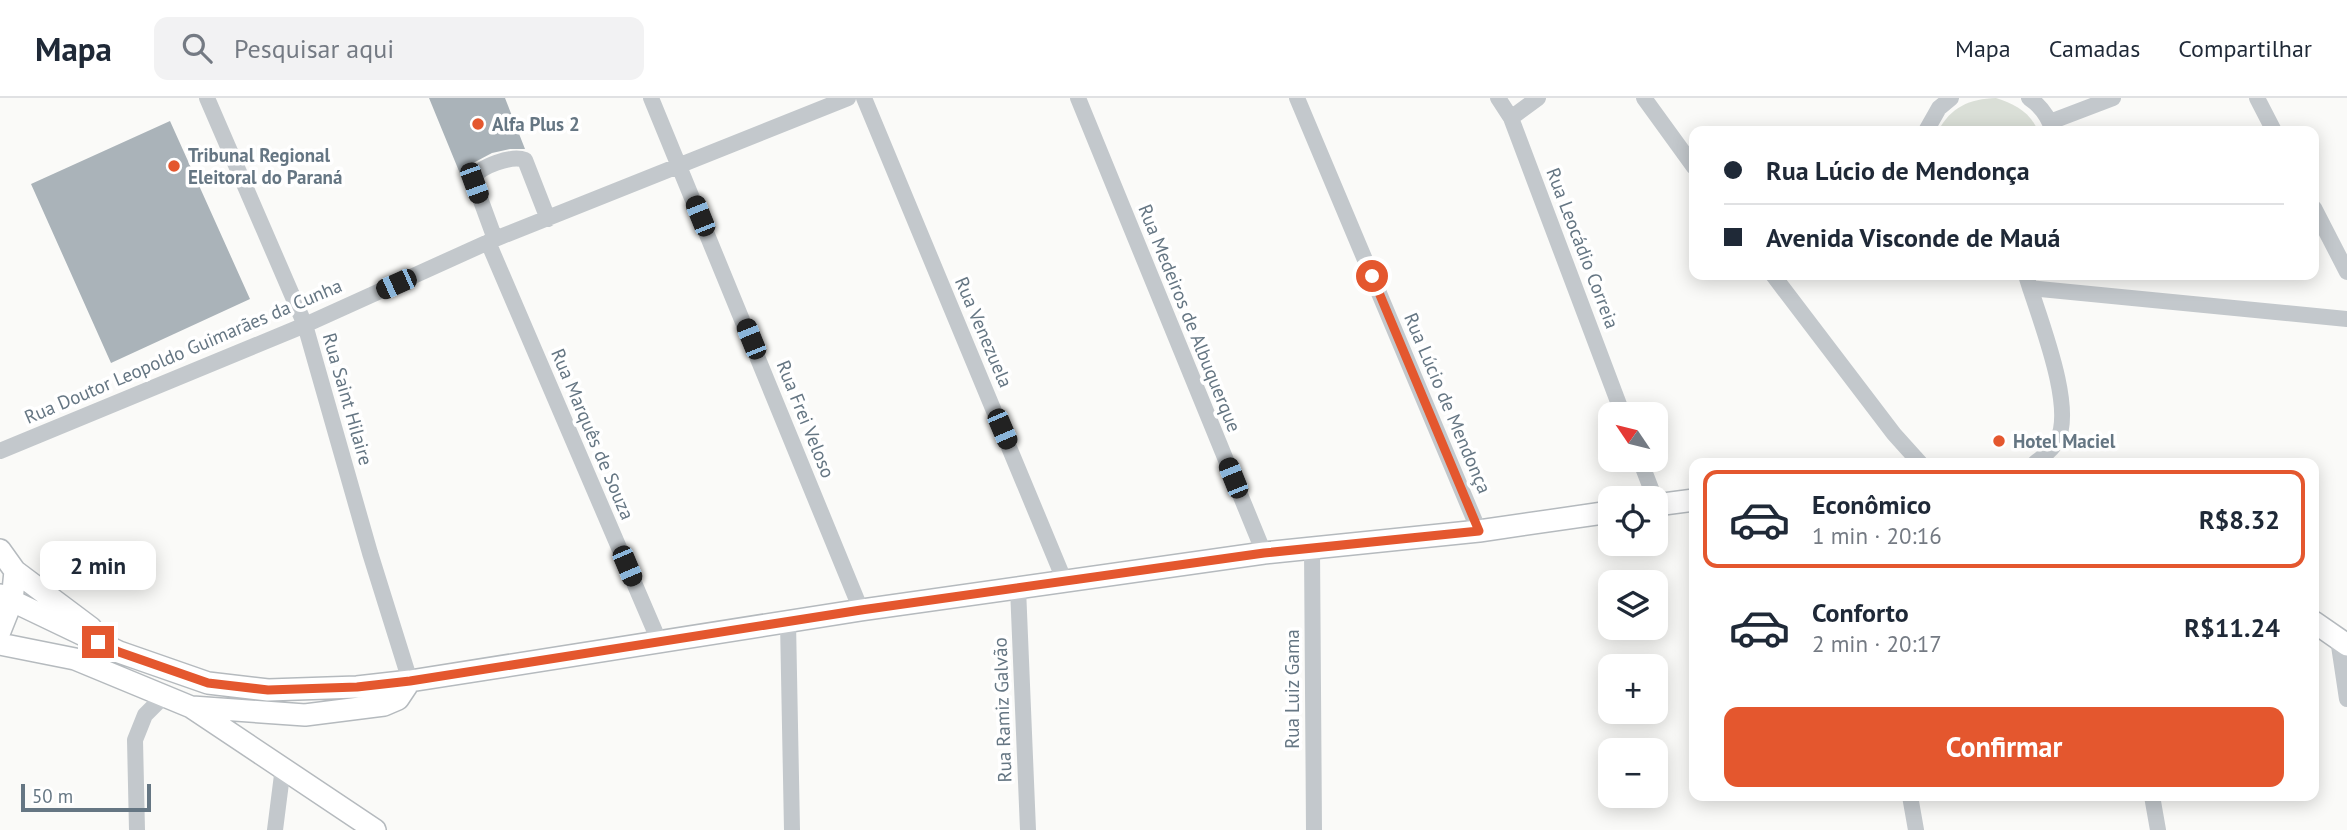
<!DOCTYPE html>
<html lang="pt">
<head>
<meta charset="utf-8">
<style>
  :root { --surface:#fff; --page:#f2f2f3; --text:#1f2937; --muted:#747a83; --line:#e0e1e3; --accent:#e4572e }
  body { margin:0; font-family:"PT Sans",sans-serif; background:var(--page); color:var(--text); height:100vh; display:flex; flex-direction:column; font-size:26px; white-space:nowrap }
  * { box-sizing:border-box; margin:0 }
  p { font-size:23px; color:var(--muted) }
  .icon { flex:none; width:38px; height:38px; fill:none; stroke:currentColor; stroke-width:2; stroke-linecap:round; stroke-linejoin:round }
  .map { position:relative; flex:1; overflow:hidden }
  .sheet { position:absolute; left:1689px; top:360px; width:630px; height:343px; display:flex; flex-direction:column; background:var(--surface); border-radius:14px; box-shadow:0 4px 18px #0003 }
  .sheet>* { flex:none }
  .guide { position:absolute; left:1689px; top:28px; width:630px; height:154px; border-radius:14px; box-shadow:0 4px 18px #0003; display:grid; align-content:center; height:154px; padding:0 35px; background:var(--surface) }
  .needle { width:46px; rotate:305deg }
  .buttons { position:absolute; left:1598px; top:304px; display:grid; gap:14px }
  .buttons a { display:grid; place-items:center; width:70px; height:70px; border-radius:14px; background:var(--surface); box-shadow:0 4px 18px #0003; font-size:35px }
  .scale { position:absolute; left:21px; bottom:18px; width:130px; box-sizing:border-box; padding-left:7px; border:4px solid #657683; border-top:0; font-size:19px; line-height:24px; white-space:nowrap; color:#657683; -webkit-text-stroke:5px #fff; paint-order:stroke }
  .end { position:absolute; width:32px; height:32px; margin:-16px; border:9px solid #e4572e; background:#fff; box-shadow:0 0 0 4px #fff }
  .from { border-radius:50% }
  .bubble { position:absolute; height:49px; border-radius:14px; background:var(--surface); box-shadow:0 4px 18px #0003; font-size:23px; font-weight:700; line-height:49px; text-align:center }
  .car { position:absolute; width:21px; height:42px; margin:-21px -10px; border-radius:9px; box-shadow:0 0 5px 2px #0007; background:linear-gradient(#222 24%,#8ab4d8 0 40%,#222 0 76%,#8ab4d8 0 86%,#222 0) }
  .guide b { display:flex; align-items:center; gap:24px; height:66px; font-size:26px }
  .guide b+b { border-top:2px solid var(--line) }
  .guide i { width:18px; height:18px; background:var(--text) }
  ul { padding:12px 0 0; list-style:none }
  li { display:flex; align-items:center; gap:21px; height:98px; margin:0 14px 10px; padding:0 21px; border:4px solid transparent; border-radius:14px }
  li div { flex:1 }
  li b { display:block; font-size:26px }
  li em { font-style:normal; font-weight:700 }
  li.selected { border-color:var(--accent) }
  li>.icon { width:63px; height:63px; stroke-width:1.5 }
  .action { display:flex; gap:14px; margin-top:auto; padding:14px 35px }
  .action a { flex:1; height:80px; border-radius:14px; background:var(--accent); color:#fff; font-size:28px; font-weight:700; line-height:80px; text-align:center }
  header { display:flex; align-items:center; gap:42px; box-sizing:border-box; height:98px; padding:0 35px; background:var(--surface); border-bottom:2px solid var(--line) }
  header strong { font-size:33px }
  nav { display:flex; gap:38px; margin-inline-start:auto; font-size:24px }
  .search { width:490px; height:63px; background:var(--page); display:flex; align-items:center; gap:18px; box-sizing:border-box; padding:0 24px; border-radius:14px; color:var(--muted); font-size:26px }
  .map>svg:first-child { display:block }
  .green { fill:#dadfd7 }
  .building { fill:#aab3b9 }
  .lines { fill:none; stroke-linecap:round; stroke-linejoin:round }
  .major-casing { stroke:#b5babe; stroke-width:24 }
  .minor { stroke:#c3c8cc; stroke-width:16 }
  .major { stroke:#fff; stroke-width:21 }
  .route { stroke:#e4572e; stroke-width:9 }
  .poi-dot { fill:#e4572e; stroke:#fff; stroke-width:2.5 }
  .labels { text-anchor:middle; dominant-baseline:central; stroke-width:7; stroke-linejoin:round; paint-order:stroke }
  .poi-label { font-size:19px; font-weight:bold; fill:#657683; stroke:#fff; text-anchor:start }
  .street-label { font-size:19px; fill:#657683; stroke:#fff }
</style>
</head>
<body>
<header>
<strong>Mapa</strong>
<div class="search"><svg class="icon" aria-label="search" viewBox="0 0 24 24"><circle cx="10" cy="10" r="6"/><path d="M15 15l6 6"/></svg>Pesquisar aqui</div>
<nav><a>Mapa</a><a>Camadas</a><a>Compartilhar</a></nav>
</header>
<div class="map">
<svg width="2347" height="732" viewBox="0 0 2347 732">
  <rect width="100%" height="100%" fill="#fafaf8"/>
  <!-- green -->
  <path class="green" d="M1996,0C2015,6 2030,14 2038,33H1938C1951,9 1969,1 1996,0Z"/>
  <!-- building -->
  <path class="building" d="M429,0H505L525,51H510L492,55L475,64L461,78Z
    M170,23L250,201L111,265L31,86Z"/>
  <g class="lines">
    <!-- major casing -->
    <g class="major-casing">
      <path id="major" d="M1656,407L1694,402
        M0,452L15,473L12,503L0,533
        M15,473L91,530
        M0,497L119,554L208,585L268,592L357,589L410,583L861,512L1264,455L1479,433L1610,414
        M2314,524L2347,547
        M0,546L75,561L191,609L375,732
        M192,609L305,617L384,607L398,601L410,583"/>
    </g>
    <!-- minor -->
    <path class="minor" d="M207,0L305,227L370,455L410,583
      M651,0L861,512
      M864,0L1065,484
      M1078,0L1264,455
      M1297,0L1479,433
      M1498,0L1511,20L1623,317
      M1644,0L1694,69
      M2029,0C2041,8 2049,20 2053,33
      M2257,0L2274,33
      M1511,20L1538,0
      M2050,24L2113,0
      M1926,33L1939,10L1951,0
      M2314,110L2347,174
      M495,141L473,81C479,68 512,57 525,62L548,121
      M488,144L659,543
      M1773,177L1894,336L1921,366
      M2026,177C2037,215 2076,308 2057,343C2052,353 2042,359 2034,366
      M2030,190L2347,221
      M0,353L305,227L495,141L848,0
      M1640,362L1655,401
      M1312,451L1314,732
      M1018,490L1028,732
      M788,524L792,732
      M2338,541L2347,601
      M1910,698L1916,732
      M2152,698L2158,732
      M137,732L135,642L145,617L165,597
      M275,732L283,669"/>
    <!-- major -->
    <use href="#major" class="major"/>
  </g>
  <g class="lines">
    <!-- route -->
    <path class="route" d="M98,544L119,554L208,585L268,592L357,589L410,583L861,512L1264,455L1479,433L1372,178"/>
  </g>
  <!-- markers -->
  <g class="poi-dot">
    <circle cx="478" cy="26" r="7"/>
    <circle cx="174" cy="68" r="7"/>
    <circle cx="1999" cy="343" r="7"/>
  </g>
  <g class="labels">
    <!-- poi labels -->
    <g class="poi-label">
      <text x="492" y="26">Alfa Plus 2</text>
      <text x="188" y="57">Tribunal Regional<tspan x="188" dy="22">Eleitoral do Paraná</tspan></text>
      <text x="2013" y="343">Hotel Maciel</text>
    </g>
    <!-- street labels -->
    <g class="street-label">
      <text transform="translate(1583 150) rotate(69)">Rua Leocádio Correia</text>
      <text transform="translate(1190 220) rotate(68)">Rua Medeiros de Albuquerque</text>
      <text transform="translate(984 234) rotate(67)">Rua Venezuela</text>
      <text transform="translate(183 253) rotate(-23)">Rua Doutor Leopoldo Guimarães da Cunha</text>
      <text transform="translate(348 301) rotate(74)">Rua Saint Hilaire</text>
      <text transform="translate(1448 305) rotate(67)">Rua Lúcio de Mendonça</text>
      <text transform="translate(806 321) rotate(68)">Rua Frei Veloso</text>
      <text transform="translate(593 336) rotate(67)">Rua Marquês de Souza</text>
      <text transform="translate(1292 591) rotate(-90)">Rua Luiz Gama</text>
      <text transform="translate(1002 612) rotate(-92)">Rua Ramiz Galvão</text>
    </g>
  </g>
</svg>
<div class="buttons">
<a><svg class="needle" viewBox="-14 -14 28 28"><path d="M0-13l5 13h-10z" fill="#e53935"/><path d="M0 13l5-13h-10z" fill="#747a83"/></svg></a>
<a><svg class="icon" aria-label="locate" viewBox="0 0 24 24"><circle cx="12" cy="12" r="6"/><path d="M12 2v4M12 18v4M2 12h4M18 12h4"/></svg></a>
<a><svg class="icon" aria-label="layers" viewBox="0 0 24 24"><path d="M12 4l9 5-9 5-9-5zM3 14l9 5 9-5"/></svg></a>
<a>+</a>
<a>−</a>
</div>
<div class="scale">50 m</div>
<i class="end from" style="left:1372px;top:178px"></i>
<i class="end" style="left:98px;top:544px"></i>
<div class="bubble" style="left:40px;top:443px;width:116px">2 min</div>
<i class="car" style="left:474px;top:85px;rotate:160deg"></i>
<i class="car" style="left:700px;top:118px;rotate:338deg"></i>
<i class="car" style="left:396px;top:186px;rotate:246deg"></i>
<i class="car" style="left:751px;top:241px;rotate:338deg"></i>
<i class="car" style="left:1002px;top:331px;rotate:157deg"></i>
<i class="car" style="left:1233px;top:380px;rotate:338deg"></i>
<i class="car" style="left:627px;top:468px;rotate:157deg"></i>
<div class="guide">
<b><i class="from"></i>Rua Lúcio de Mendonça</b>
<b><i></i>Avenida Visconde de Mauá</b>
</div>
<section class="sheet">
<ul>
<li class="selected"><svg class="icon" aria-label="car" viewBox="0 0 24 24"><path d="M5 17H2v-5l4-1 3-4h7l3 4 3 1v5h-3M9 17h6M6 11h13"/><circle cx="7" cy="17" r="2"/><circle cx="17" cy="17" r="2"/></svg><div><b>Econômico</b><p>1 min · 20:16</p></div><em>R$8.32</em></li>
<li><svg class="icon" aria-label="car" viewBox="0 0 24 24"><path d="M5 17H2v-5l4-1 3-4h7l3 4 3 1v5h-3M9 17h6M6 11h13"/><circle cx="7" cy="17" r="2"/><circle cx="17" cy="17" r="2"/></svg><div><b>Conforto</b><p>2 min · 20:17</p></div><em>R$11.24</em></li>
</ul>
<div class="action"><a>Confirmar</a></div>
</section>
</div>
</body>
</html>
